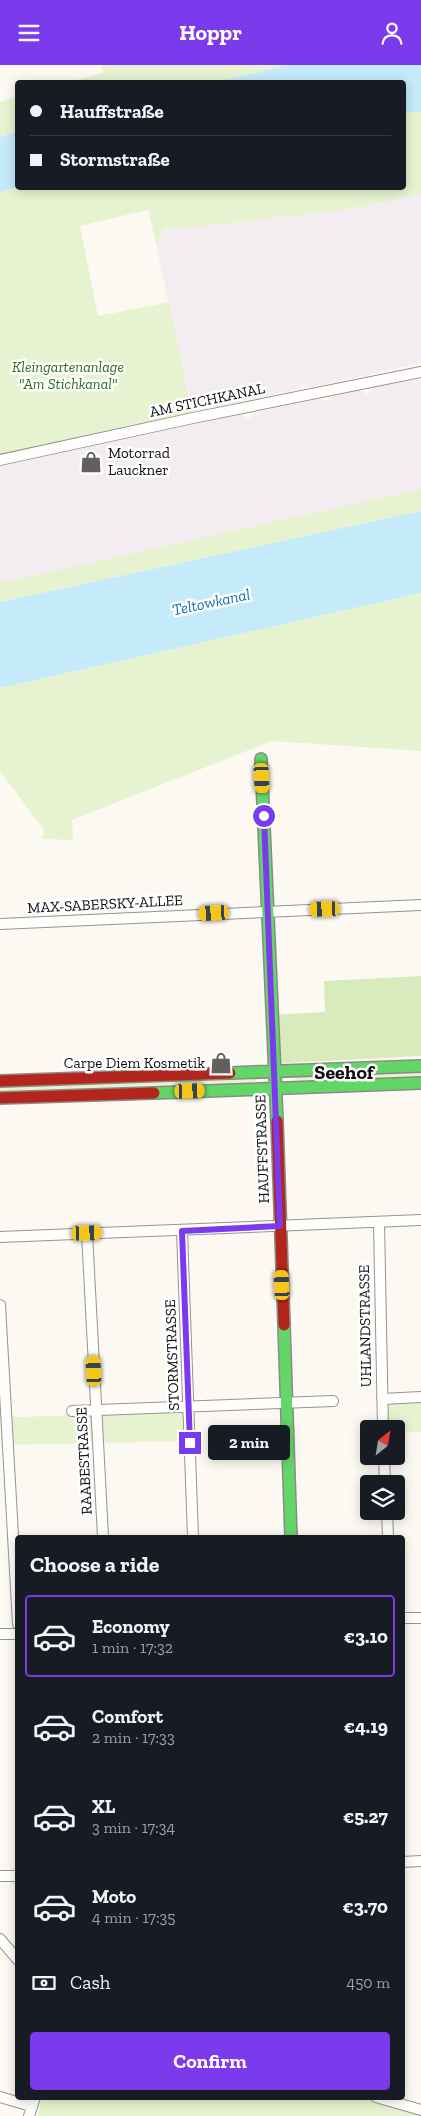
<!DOCTYPE html>
<html lang="en">
<head>
<meta charset="utf-8">
<style>
  :root { --surface:#171b24; --page:#242831; --text:#f1f3f6; --muted:#9ea1a6; --line:#363941; --accent:#7c3aed }
  body { margin:0; font-family:"Zilla Slab",serif; background:var(--page); color:var(--text); height:100vh; display:flex; flex-direction:column; font-size:19px; white-space:nowrap }
  * { box-sizing:border-box; margin:0 }
  p { font-size:16px; color:var(--muted) }
  .icon { flex:none; width:28px; height:28px; fill:none; stroke:currentColor; stroke-width:2; stroke-linecap:round; stroke-linejoin:round }
  .map { position:relative; flex:1; overflow:hidden }
  .drawer { position:absolute; left:15px; top:1470px; width:390px; height:565px; display:flex; flex-direction:column; background:var(--surface); border-radius:5px; box-shadow:0 2px 12px #0003 }
  .drawer>* { flex:none }
  .guide { position:absolute; left:15px; top:15px; width:391px; height:110px; border-radius:5px; box-shadow:0 2px 12px #0003; display:grid; align-content:center; height:110px; padding:0 15px; background:var(--surface) }
  .needle { width:32px; rotate:30deg }
  .buttons { position:absolute; left:360px; top:1355px; display:grid; gap:10px }
  .buttons a { display:grid; place-items:center; width:45px; height:45px; border-radius:5px; background:var(--surface); box-shadow:0 2px 12px #0003; font-size:25px }
  .end { position:absolute; width:22px; height:22px; margin:-11px; border:6px solid #7c3aed; background:#fff; box-shadow:0 0 0 2px #fff }
  .from { border-radius:50% }
  .bubble { position:absolute; height:35px; border-radius:5px; background:var(--surface); box-shadow:0 2px 12px #0003; font-size:16px; font-weight:700; line-height:35px; text-align:center }
  .car { position:absolute; width:15px; height:30px; margin:-15px -8px; border-radius:6px; box-shadow:0 0 4px 1px #0007; background:linear-gradient(#f5c518 24%,#345 0 40%,#f5c518 0 76%,#345 0 86%,#f5c518 0) }
  .guide b { display:flex; align-items:center; gap:18px; height:48px; font-size:19px }
  .guide b+b { border-top:1px solid var(--line) }
  .guide i { width:12px; height:12px; background:var(--text) }
  ul { padding:0; list-style:none }
  li { display:flex; align-items:center; gap:15px; height:82px; margin:0 10px 8px; padding:0 5px; border:2px solid transparent; border-radius:5px }
  li div { flex:1 }
  li b { display:block; font-size:19px }
  li em { font-style:normal; font-weight:700 }
  li.current { border-color:var(--accent) }
  li>.icon { width:45px; height:45px; stroke-width:1.5 }
  h2 { padding:0 15px; font-size:22px; line-height:60px }
  .pay { display:flex; align-items:center; gap:12px; height:55px; padding:0 15px; font-size:19px }
  .pay p { margin-inline-start:auto }
  .button { display:flex; gap:10px; margin-top:auto; padding:10px 15px }
  .button a { flex:1; height:58px; border-radius:5px; background:var(--accent); color:#fff; font-size:20px; font-weight:700; line-height:58px; text-align:center }
  header { display:flex; justify-content:space-between; align-items:center; height:65px; padding:0 15px; background:var(--accent); color:#fff; font-size:22px; font-weight:700 }
  .map>svg:first-child { display:block }
  .industrial { fill:#f3ecf0 }
  .green { fill:#e7f3d0 }
  .forest { fill:#d8ebbd }
  .water { fill:#c5eaf9 }
  .lines { fill:none; stroke-linecap:round; stroke-linejoin:round }
  .street-casing { stroke:#959491; stroke-width:12 }
  .fast-casing { stroke:#8c8a87; stroke-width:14 }
  .jam-casing { stroke:#8c8a87; stroke-width:14 }
  .street { stroke:#fffefd; stroke-width:10 }
  .fast { stroke:#63d668; stroke-width:11 }
  .jam { stroke:#b3261e; stroke-width:11 }
  .route { stroke:#7c3aed; stroke-width:6 }
  .labels { text-anchor:middle; dominant-baseline:central; stroke-width:5; stroke-linejoin:round; paint-order:stroke }
  .park-label { font-size:15px; font-style:italic; fill:#2e6c18; stroke:#fff }
  .street-label { font-size:15px; fill:#0e0e0e; stroke:#fff }
  .poi-label { font-size:15px; fill:#0e0e0e; stroke:#fff; text-anchor:start }
  .water-label { font-size:16px; font-style:italic; fill:#0b6fac; stroke:#fff }
  .district-label { font-size:20px; font-weight:bold; fill:#0e0e0e; stroke:#fff }
</style>
</head>
<body>
<header><svg class="icon" aria-label="menu" viewBox="0 0 24 24"><path d="M4 6h16M4 12h16M4 18h16"/></svg>Hoppr<svg class="icon" aria-label="person" viewBox="0 0 24 24"><circle cx="12" cy="8" r="4"/><path d="M4 21q1-7 8-7t8 7"/></svg></header>
<div class="map">
<svg width="421" height="2051" viewBox="0 0 421 2051">
  <rect width="100%" height="100%" fill="#fcf9f2"/>
  <!-- industrial -->
  <path class="industrial" d="M421,129V298L308,323L302,319L295,325L214,342L209,339L206,344L192,347L156,179L165,163H187L345,145Z
    M421,314V426L0,521V401L240,349L249,354L254,348L320,334L329,337L333,331L360,324L368,330L373,322Z"/>
  <!-- green -->
  <path class="green" d="M101,0H287L216,17H69L103,8Z
    M17,32V67L0,72V37Z
    M421,47V129L345,145L187,163H165L156,179L148,145L80,161L98,251L169,237L193,353L0,393V127L17,122H404V48Z
    M421,424V446L0,537V518Z
    M421,528V686L272,676L72,755L73,775L42,774L44,765L0,706V623Z
    M421,1006V1012L295,1015V1012Z
    M254,1013L256,1015L254,1018L0,1028V1021Z
    M421,1335V1367L396,1366V1364H386V1340L388,1337Z
    M185,1346L187,1376L100,1378L101,1349Z
    M92,1350L96,1378L9,1380L11,1352Z
    M42,2032H365L421,2048V2051H38Z"/>
  <!-- forest -->
  <path class="forest" d="M421,911V991L270,999L268,950L325,947L324,916Z"/>
  <!-- water -->
  <path class="water" d="M287,0H421V47L404,48V18L216,17Z
    M17,67V122L0,127V72Z
    M421,446V528L0,623V537Z"/>
  <g class="lines">
    <!-- street casing -->
    <g class="street-casing">
      <path id="street" d="M0,395L193,353L421,307
        M0,859L421,840
        M379,1157L383,1364
        M182,1166L193,1472
        M87,1168L103,1472
        M0,1172L421,1155
        M0,1240L18,1559
        M382,1334L421,1332
        M72,1346L333,1336
        M384,1391L385,1419
        M387,1446L388,1472
        M402,1553H421
        M0,1569H18
        M402,1797L421,1796
        M0,1811H18
        M0,1874L18,1895
        M0,2032L31,2041
        M376,2032L421,2045
        M29,2051L35,2032"/>
    </g>
    <!-- fast casing -->
    <g class="fast-casing">
      <path id="fast" d="M261,694L277,1056
        M230,1008L421,1001
        M154,1028L421,1018
        M284,1260L291,1472"/>
    </g>
    <!-- jam casing -->
    <g class="jam-casing">
      <path id="jam" d="M0,1016L230,1008
        M0,1033L154,1028
        M277,1056L284,1260"/>
    </g>
    <!-- street -->
    <use href="#street" class="street"/>
    <!-- fast -->
    <use href="#fast" class="fast"/>
    <!-- jam -->
    <use href="#jam" class="jam"/>
  </g>
  <g class="lines">
    <!-- route -->
    <path class="route" d="M190,1378L182,1166L280,1161L264,751"/>
  </g>
  <!-- icons -->
  <defs>
    <g id="shop-bare" transform="scale(1.725)"><path d="M-5-2.5h2.3a2.7 3.5 0 0 1 5.4 0H5L5.5 6h-11ZM-1.5-2.5h3a1.5 2.3 0 0 0-3 0Z" fill="#61605e" stroke="#fff" stroke-width="2.5" paint-order="stroke"/></g>
  </defs>
  <g fill-rule="evenodd">
    <use href="#shop-bare" x="91" y="397"/>
    <use href="#shop-bare" x="221" y="998"/>
  </g>
  <g class="labels">
    <!-- park labels -->
    <g class="park-label">
      <text x="68" y="302">Kleingartenanlage<tspan x="68" dy="17">"Am Stichkanal"</tspan></text>
    </g>
    <!-- street labels -->
    <g class="street-label">
      <text transform="translate(207 335) rotate(-12)">AM STICHKANAL</text>
      <text transform="translate(105 839) rotate(-3)">MAX-SABERSKY-ALLEE</text>
      <text transform="translate(262 1084) rotate(-92)">HAUFFSTRASSE</text>
      <text transform="translate(365 1261) rotate(-91)">UHLANDSTRASSE</text>
      <text transform="translate(172 1290) rotate(-92)">STORMSTRASSE</text>
      <text transform="translate(84 1396) rotate(-93)">RAABESTRASSE</text>
    </g>
    <!-- poi labels -->
    <g class="poi-label">
      <text x="108" y="388">Motorrad<tspan x="108" dy="17">Lauckner</tspan></text>
      <text x="205" y="998" text-anchor="end">Carpe Diem Kosmetik</text>
    </g>
    <!-- water labels -->
    <g class="water-label">
      <text transform="translate(211 537) rotate(-12)">Teltowkanal</text>
    </g>
    <!-- district labels -->
    <g class="district-label">
      <text x="344" y="1007">Seehof</text>
    </g>
  </g>
</svg>
<div class="buttons">
<a><svg class="needle" viewBox="-14 -14 28 28"><path d="M0-13l5 13h-10z" fill="#e53935"/><path d="M0 13l5-13h-10z" fill="#9ea1a6"/></svg></a>
<a><svg class="icon" aria-label="layers" viewBox="0 0 24 24"><path d="M12 4l9 5-9 5-9-5zM3 14l9 5 9-5"/></svg></a>
</div>
<i class="end from" style="left:264px;top:751px"></i>
<i class="end" style="left:190px;top:1378px"></i>
<div class="bubble" style="left:208px;top:1360px;width:82px">2 min</div>
<i class="car" style="left:262px;top:713px;rotate:177deg"></i>
<i class="car" style="left:325px;top:844px;rotate:268deg"></i>
<i class="car" style="left:214px;top:848px;rotate:267deg"></i>
<i class="car" style="left:190px;top:1026px;rotate:88deg"></i>
<i class="car" style="left:87px;top:1168px;rotate:88deg"></i>
<i class="car" style="left:282px;top:1220px;rotate:357deg"></i>
<i class="car" style="left:94px;top:1306px;rotate:357deg"></i>
<div class="guide">
<b><i class="from"></i>Hauffstraße</b>
<b><i></i>Stormstraße</b>
</div>
<section class="drawer">
<h2>Choose a ride</h2>
<ul>
<li class="current"><svg class="icon" aria-label="car" viewBox="0 0 24 24"><path d="M5 17H2v-5l4-1 3-4h7l3 4 3 1v5h-3M9 17h6M6 11h13"/><circle cx="7" cy="17" r="2"/><circle cx="17" cy="17" r="2"/></svg><div><b>Economy</b><p>1 min · 17:32</p></div><em>€3.10</em></li>
<li><svg class="icon" aria-label="car" viewBox="0 0 24 24"><path d="M5 17H2v-5l4-1 3-4h7l3 4 3 1v5h-3M9 17h6M6 11h13"/><circle cx="7" cy="17" r="2"/><circle cx="17" cy="17" r="2"/></svg><div><b>Comfort</b><p>2 min · 17:33</p></div><em>€4.19</em></li>
<li><svg class="icon" aria-label="car" viewBox="0 0 24 24"><path d="M5 17H2v-5l4-1 3-4h7l3 4 3 1v5h-3M9 17h6M6 11h13"/><circle cx="7" cy="17" r="2"/><circle cx="17" cy="17" r="2"/></svg><div><b>XL</b><p>3 min · 17:34</p></div><em>€5.27</em></li>
<li><svg class="icon" aria-label="car" viewBox="0 0 24 24"><path d="M5 17H2v-5l4-1 3-4h7l3 4 3 1v5h-3M9 17h6M6 11h13"/><circle cx="7" cy="17" r="2"/><circle cx="17" cy="17" r="2"/></svg><div><b>Moto</b><p>4 min · 17:35</p></div><em>€3.70</em></li>
</ul>
<div class="pay"><svg class="icon" aria-label="cash" viewBox="0 0 24 24"><path d="M3 7h18v10H3z"/><circle cx="12" cy="12" r="2"/></svg>Cash<p>450 m</p></div>
<div class="button"><a>Confirm</a></div>
</section>
</div>
</body>
</html>
